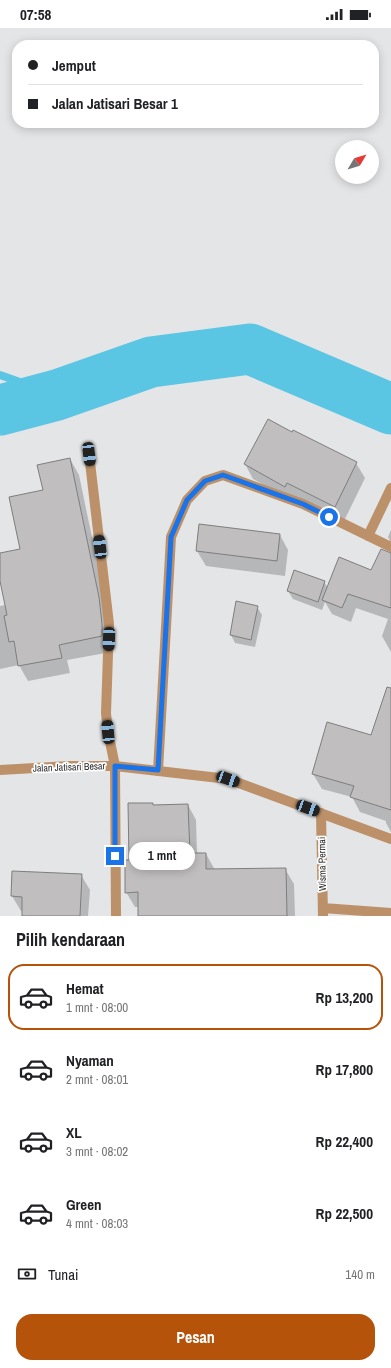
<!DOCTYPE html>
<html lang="id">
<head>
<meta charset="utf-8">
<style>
  :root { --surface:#fff; --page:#f6f6f6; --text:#202124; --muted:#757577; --line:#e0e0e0; --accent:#b45309 }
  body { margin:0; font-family:"Archivo Narrow",sans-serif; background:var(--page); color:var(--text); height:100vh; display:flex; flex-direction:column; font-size:15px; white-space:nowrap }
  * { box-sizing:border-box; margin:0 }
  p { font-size:13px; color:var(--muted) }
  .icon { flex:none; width:22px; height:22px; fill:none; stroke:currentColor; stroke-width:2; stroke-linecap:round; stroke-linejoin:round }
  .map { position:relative; height:888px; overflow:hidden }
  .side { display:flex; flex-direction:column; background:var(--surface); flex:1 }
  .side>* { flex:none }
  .guide { position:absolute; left:12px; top:12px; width:367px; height:88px; border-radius:16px; box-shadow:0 2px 10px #0003; display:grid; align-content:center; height:88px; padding:0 16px; background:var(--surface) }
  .needle { width:26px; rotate:52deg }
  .fabs { position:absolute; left:335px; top:112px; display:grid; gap:8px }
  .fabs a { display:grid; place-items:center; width:44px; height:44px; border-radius:50%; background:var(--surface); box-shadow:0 2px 10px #0003; font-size:20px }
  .end { position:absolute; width:18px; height:18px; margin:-9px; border:5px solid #1a73e8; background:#fff; box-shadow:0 0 0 2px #fff }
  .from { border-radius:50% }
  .bubble { position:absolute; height:28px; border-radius:14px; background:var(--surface); box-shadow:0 2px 10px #0003; font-size:13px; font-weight:700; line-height:28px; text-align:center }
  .car { position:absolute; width:12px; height:24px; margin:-12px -6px; border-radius:5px; box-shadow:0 0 3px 1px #0007; background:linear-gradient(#222 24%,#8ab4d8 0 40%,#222 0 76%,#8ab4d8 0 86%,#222 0) }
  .guide b { display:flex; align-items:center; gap:14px; height:38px; font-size:15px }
  .guide b+b { border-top:1px solid var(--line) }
  .guide i { width:10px; height:10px; background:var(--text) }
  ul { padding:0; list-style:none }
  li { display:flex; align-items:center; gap:12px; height:66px; margin:0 8px 6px; padding:0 8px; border:2px solid transparent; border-radius:16px }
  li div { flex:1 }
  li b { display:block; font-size:15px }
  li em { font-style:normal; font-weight:700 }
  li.selected { border-color:var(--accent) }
  li>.icon { width:36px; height:36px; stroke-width:1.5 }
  h2 { padding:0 16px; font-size:18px; line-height:48px }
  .pay { display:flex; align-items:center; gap:10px; height:44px; padding:0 16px; font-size:15px }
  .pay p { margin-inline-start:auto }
  .cta { display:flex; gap:8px; margin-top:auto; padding:8px 16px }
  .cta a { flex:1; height:46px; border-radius:16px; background:var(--accent); color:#fff; font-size:16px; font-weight:700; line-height:46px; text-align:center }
  .status { display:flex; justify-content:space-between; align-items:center; height:28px; padding:0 20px; background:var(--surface); direction:ltr }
  .status svg { height:11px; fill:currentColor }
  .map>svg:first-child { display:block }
  .shadow { fill:#0003 }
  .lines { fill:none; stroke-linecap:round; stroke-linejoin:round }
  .stream { stroke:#5bc5e4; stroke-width:8 }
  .river { stroke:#5bc5e4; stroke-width:51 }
  .building { fill:#c0bebf; stroke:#7f7d7e }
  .minor { stroke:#bc9169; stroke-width:10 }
  .tertiary { stroke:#bc9169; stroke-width:10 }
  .route { stroke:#1a73e8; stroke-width:5 }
  .labels { text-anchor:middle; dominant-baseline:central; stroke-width:3.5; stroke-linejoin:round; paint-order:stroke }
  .street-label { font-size:10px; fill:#2a2a2b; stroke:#fff }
</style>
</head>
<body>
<div class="status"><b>07:58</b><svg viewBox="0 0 49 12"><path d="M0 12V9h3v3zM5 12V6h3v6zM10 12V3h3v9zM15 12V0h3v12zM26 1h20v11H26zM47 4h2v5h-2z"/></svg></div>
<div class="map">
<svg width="391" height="888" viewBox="0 0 391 888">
  <rect width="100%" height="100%" fill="#e3e5e6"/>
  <!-- shadow -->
  <path class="shadow" d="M292,405L356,435L365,450L344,493L294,473L253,451L245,436Z
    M70,431L79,447L108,586L111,624L67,632L70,645L28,653L19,637L0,641V578L6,577L0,548V526L21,521L44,463Z
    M391,502V515L388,509Z
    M280,507L288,522L285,548L206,538L197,523Z
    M391,527V624L382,608L388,591L356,580L351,594L332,586L325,574L322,582L293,571L288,563L324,554L328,560L372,543Z
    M257,579L262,587L255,619L235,615L231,607Z
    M391,718V804L386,795V793L360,784L352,769L322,761L313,746Z
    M153,776L154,778L188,777L196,792L197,826H206L215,842L285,841L294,856L295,888H139V879H135L126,864L130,833Z
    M81,847L90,862L88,888H23V883H21L12,868Z"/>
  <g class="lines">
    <!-- stream -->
    <path class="stream" d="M0,347L57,367"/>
    <!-- river -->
    <path class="river" d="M0,382L57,367L151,334L250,321L391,381"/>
  </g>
  <!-- building -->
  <path class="building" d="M268,391L292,404L293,402L357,434L335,479L287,455L285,459L244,436Z
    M70,430L99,569L102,596V608L59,617L62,630L18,638L14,613L9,614L4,588L7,587L0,553V525L20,521L9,469L43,462L37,437Z
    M199,496L280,506L277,533L196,523Z
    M381,521L391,525V580L348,566L342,580L322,572L339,529L371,542Z
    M294,542L325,553L318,574L287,563Z
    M236,573L258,578L251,612L230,607Z
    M387,659L391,660V782L350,769L354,758L312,746L327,694L371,707Z
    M128,775H153V777L188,776L190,825H206V841L286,840L287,888H138V864L125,865V832H129Z
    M12,843L82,846L80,888H22V869L11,868Z"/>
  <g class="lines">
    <!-- minor -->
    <path class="minor" d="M89,426L109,596L106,685L108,704L115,738L116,888
      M368,508L391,460
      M158,743L171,509L187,472L205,453L223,447L303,476L391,519
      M321,785L323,888
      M323,880L391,885"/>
    <!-- tertiary -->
    <path class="tertiary" d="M0,742L69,738H115L228,751L391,811"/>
  </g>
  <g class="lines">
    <!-- route -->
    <path class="route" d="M115,828V738L158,742L171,509L187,472L205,453L223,447L303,476L329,489"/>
  </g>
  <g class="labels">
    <!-- street labels -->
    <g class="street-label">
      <text transform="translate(69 739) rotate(-2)">Jalan Jatisari Besar</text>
      <text transform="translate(322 836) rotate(-91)">Wisma Permai</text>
    </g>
  </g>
</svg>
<div class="fabs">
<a><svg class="needle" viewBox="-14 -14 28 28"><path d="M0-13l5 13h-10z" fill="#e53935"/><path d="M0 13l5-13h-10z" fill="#757577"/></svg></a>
</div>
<i class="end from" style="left:329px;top:489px"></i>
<i class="end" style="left:115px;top:828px"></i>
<div class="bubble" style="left:129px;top:814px;width:66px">1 mnt</div>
<i class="car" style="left:89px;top:426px;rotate:173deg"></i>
<i class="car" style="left:100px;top:519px;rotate:353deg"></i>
<i class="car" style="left:109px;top:611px;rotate:182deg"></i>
<i class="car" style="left:108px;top:704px;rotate:355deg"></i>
<i class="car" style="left:228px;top:751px;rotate:110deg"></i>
<i class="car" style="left:308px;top:780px;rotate:110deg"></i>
<div class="guide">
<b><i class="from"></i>Jemput</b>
<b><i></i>Jalan Jatisari Besar 1</b>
</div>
</div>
<section class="side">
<h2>Pilih kendaraan</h2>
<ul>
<li class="selected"><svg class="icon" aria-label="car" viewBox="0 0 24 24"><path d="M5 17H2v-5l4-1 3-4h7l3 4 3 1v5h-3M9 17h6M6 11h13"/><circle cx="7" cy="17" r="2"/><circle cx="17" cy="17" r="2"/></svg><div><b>Hemat</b><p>1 mnt · 08:00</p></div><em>Rp 13,200</em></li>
<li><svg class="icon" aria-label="car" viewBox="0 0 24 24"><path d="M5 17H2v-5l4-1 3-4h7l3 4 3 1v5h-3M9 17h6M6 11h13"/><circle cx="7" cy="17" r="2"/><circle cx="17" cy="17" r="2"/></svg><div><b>Nyaman</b><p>2 mnt · 08:01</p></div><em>Rp 17,800</em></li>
<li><svg class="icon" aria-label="car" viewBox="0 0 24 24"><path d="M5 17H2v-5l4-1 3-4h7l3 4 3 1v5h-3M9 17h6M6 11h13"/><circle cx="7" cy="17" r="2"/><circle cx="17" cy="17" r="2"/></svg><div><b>XL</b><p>3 mnt · 08:02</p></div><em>Rp 22,400</em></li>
<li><svg class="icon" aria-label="car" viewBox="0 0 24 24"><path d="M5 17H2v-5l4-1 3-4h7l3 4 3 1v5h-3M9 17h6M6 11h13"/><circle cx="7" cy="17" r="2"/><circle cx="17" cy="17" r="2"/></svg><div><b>Green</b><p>4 mnt · 08:03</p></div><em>Rp 22,500</em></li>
</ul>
<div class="pay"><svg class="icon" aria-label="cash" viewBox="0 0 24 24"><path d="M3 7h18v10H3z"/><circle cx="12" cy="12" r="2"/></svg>Tunai<p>140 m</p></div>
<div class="cta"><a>Pesan</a></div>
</section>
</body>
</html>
